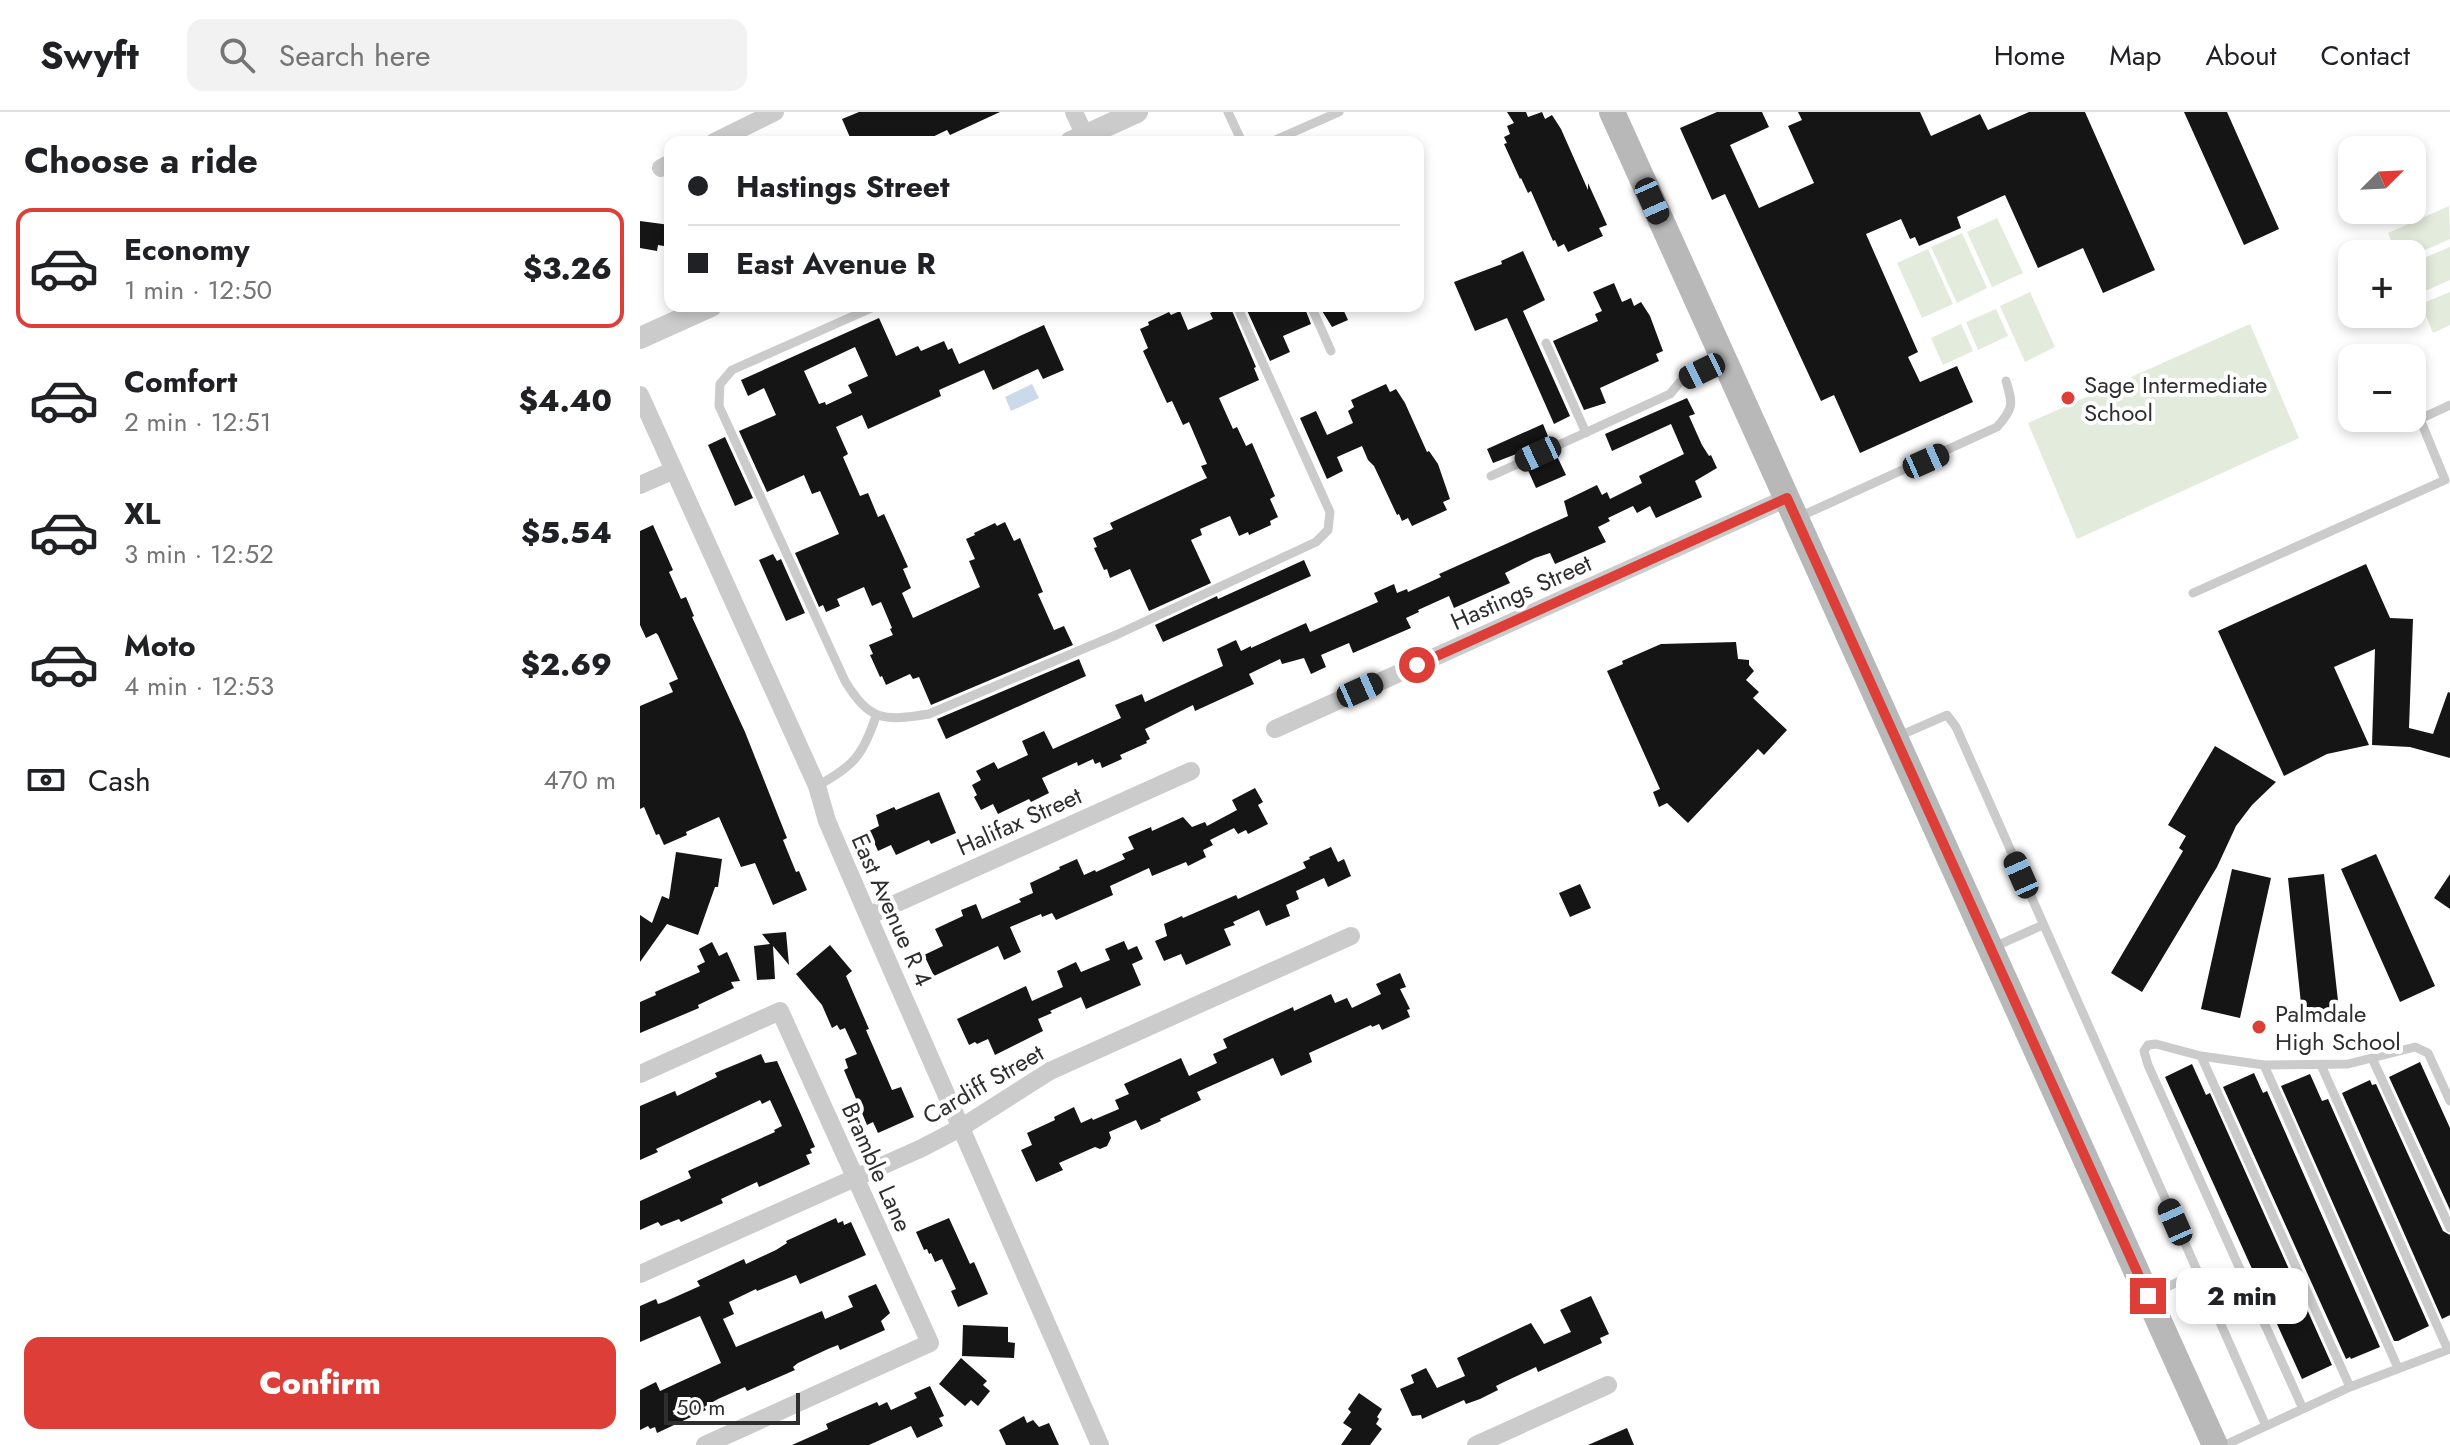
<!DOCTYPE html>
<html lang="en">
<head>
<meta charset="utf-8">
<style>
  :root { --surface:#fff; --page:#f2f2f2; --text:#202124; --muted:#757577; --line:#e0e0e0; --accent:#de3e38 }
  body { margin:0; font-family:Jost,sans-serif; background:var(--page); color:var(--text); height:100vh; display:flex; flex-direction:column; font-size:30px; white-space:nowrap }
  * { box-sizing:border-box; margin:0 }
  p { font-size:26px; color:var(--muted) }
  .icon { flex:none; width:44px; height:44px; fill:none; stroke:currentColor; stroke-width:2; stroke-linecap:round; stroke-linejoin:round }
  .map { position:relative; flex:1; overflow:hidden }
  .drawer { display:flex; flex-direction:column; background:var(--surface); width:640px }
  .drawer>* { flex:none }
  .guide { position:absolute; left:24px; top:24px; width:760px; height:176px; border-radius:16px; box-shadow:0 4px 12px #0003; display:grid; align-content:center; height:176px; padding:0 24px; background:var(--surface) }
  .needle { width:52px; rotate:66deg }
  .buttons { position:absolute; left:1698px; top:24px; display:grid; gap:16px }
  .buttons a { display:grid; place-items:center; width:88px; height:88px; border-radius:16px; background:var(--surface); box-shadow:0 4px 12px #0003; font-size:40px }
  .scale { position:absolute; left:24px; bottom:20px; width:136px; box-sizing:border-box; padding-left:8px; border:4px solid #2e2e2e; border-top:0; font-size:22px; line-height:28px; white-space:nowrap; color:#2e2e2e; -webkit-text-stroke:6px #fff; paint-order:stroke }
  .end { position:absolute; width:36px; height:36px; margin:-18px; border:10px solid #de3e38; background:#fff; box-shadow:0 0 0 4px #fff }
  .from { border-radius:50% }
  .bubble { position:absolute; height:56px; border-radius:16px; background:var(--surface); box-shadow:0 4px 12px #0003; font-size:26px; font-weight:800; line-height:56px; text-align:center }
  .car { position:absolute; width:24px; height:48px; margin:-24px -12px; border-radius:10px; box-shadow:0 0 6px 2px #0007; background:linear-gradient(#222 24%,#8ab4d8 0 40%,#222 0 76%,#8ab4d8 0 86%,#222 0) }
  .guide b { display:flex; align-items:center; gap:28px; height:76px; font-size:30px }
  .guide b+b { border-top:2px solid var(--line) }
  .guide i { width:20px; height:20px; background:var(--text) }
  ul { padding:0; list-style:none }
  li { display:flex; align-items:center; gap:24px; height:120px; margin:0 16px 12px; padding:0 8px; border:4px solid transparent; border-radius:16px }
  li div { flex:1 }
  li b { display:block; font-size:30px }
  li em { font-style:normal; font-weight:800 }
  li.on { border-color:var(--accent) }
  li>.icon { width:72px; height:72px; stroke-width:1.5 }
  h2 { padding:0 24px; font-size:36px; line-height:96px }
  .pay { display:flex; align-items:center; gap:20px; height:88px; padding:0 24px; font-size:30px }
  .pay p { margin-inline-start:auto }
  .primary-button { display:flex; gap:16px; margin-top:auto; padding:16px 24px }
  .primary-button a { flex:1; height:92px; border-radius:16px; background:var(--accent); color:#fff; font-size:32px; font-weight:800; line-height:92px; text-align:center }
  header { display:flex; align-items:center; gap:48px; box-sizing:border-box; height:112px; padding:0 40px; background:var(--surface); border-bottom:2px solid var(--line) }
  header strong { font-size:38px }
  nav { display:flex; gap:44px; margin-inline-start:auto; font-size:28px }
  .search { width:560px; height:72px; background:var(--page); display:flex; align-items:center; gap:20px; box-sizing:border-box; padding:0 28px; border-radius:16px; color:var(--muted); font-size:30px }
  main { display:flex; flex:1; min-height:0 }
  .map>svg:first-child { display:block }
  .green { fill:#e3ebdd }
  .water { fill:#cadaea }
  .building { fill:#151515; fill-rule:evenodd }
  .lines { fill:none; stroke-linecap:round; stroke-linejoin:round }
  .service { stroke:#cbcbcb; stroke-width:9 }
  .minor { stroke:#cbcbcb; stroke-width:18 }
  .tertiary { stroke:#cbcbcb; stroke-width:22 }
  .secondary { stroke:#b8b8b8; stroke-width:26 }
  .route { stroke:#de3e38; stroke-width:10 }
  .poi-dot { fill:#de3e38; stroke:#fff; stroke-width:3 }
  .labels { text-anchor:middle; dominant-baseline:central; stroke-width:8; stroke-linejoin:round; paint-order:stroke }
  .poi-label { font-size:24px; fill:#2e2e2e; stroke:#fff; text-anchor:start }
  .street-label { font-size:24px; fill:#2e2e2e; stroke:#fff }
</style>
</head>
<body>
<header>
<strong>Swyft</strong>
<div class="search"><svg class="icon" aria-label="search" viewBox="0 0 24 24"><circle cx="10" cy="10" r="6"/><path d="M15 15l6 6"/></svg>Search here</div>
<nav><a>Home</a><a>Map</a><a>About</a><a>Contact</a></nav>
</header>
<main>
<section class="drawer">
<h2>Choose a ride</h2>
<ul>
<li class="on"><svg class="icon" aria-label="car" viewBox="0 0 24 24"><path d="M5 17H2v-5l4-1 3-4h7l3 4 3 1v5h-3M9 17h6M6 11h13"/><circle cx="7" cy="17" r="2"/><circle cx="17" cy="17" r="2"/></svg><div><b>Economy</b><p>1 min · 12:50</p></div><em>$3.26</em></li>
<li><svg class="icon" aria-label="car" viewBox="0 0 24 24"><path d="M5 17H2v-5l4-1 3-4h7l3 4 3 1v5h-3M9 17h6M6 11h13"/><circle cx="7" cy="17" r="2"/><circle cx="17" cy="17" r="2"/></svg><div><b>Comfort</b><p>2 min · 12:51</p></div><em>$4.40</em></li>
<li><svg class="icon" aria-label="car" viewBox="0 0 24 24"><path d="M5 17H2v-5l4-1 3-4h7l3 4 3 1v5h-3M9 17h6M6 11h13"/><circle cx="7" cy="17" r="2"/><circle cx="17" cy="17" r="2"/></svg><div><b>XL</b><p>3 min · 12:52</p></div><em>$5.54</em></li>
<li><svg class="icon" aria-label="car" viewBox="0 0 24 24"><path d="M5 17H2v-5l4-1 3-4h7l3 4 3 1v5h-3M9 17h6M6 11h13"/><circle cx="7" cy="17" r="2"/><circle cx="17" cy="17" r="2"/></svg><div><b>Moto</b><p>4 min · 12:53</p></div><em>$2.69</em></li>
</ul>
<div class="pay"><svg class="icon" aria-label="cash" viewBox="0 0 24 24"><path d="M3 7h18v10H3z"/><circle cx="12" cy="12" r="2"/></svg>Cash<p>470 m</p></div>
<div class="primary-button"><a>Confirm</a></div>
</section>
<div class="map">
<svg width="1810" height="1333" viewBox="0 0 1810 1333">
  <rect width="100%" height="100%" fill="#fff"/>
  <!-- green -->
  <path class="green" d="M1809,94L1810,127L1772,144V142H1757L1748,121Z
    M1357,106L1383,161L1352,175L1327,120Z
    M1322,121L1347,176L1317,191L1291,135Z
    M1810,135V168L1776,183L1772,174V151Z
    M1288,137L1313,192L1282,206L1257,151Z
    M1390,180L1415,235L1385,250L1360,194Z
    M1810,180V213L1793,221L1781,192Z
    M1356,197L1368,224L1338,238L1326,210Z
    M1321,212L1333,239L1303,253L1291,226Z
    M1610,212L1659,326L1437,427L1388,311Z"/>
  <!-- water -->
  <path class="water" d="M392,272L399,286L371,299L365,285Z"/>
  <!-- building -->
  <path class="building" d="M219,0H360L310,23L307,18L282,30H276L274,24L260,30H212L202,7Z
    M867,0H886L888,5L902,0L905,7L912,3L921,17L948,78V71L967,113L959,116L963,124L928,140L924,132L918,135L915,128L913,129L891,79L888,81L881,66L880,67L864,32L867,31L864,25L870,22L867,14L874,11Z
    M1077,0H1122L1129,15L1090,33L1119,96L1174,71L1148,14L1162,8L1158,0H1280L1291,24L1340,2L1348,18L1389,0H1445L1515,158L1463,181L1443,136L1398,156L1365,83L1317,105L1321,116L1279,134L1275,125L1270,127L1261,107L1226,122L1278,240L1268,245L1280,270L1317,254L1333,290L1220,341L1194,283L1181,289L1085,82L1072,88L1040,16Z
    M1544,0H1587L1639,117L1604,133Z
    M0,109L30,113V135L18,133L17,139L0,136Z
    M883,139L905,188L883,199L930,304L914,312L867,206L835,219L814,170L862,152L861,149Z
    M974,171L982,190L991,186L994,194L1001,190L1010,204L1023,239L1016,242L1019,249L960,276L966,291L944,298L913,229L958,209L955,202L962,199L953,180Z
    M586,194H590L616,255L614,256L619,268L579,286L593,317L597,315L606,334L612,331L635,384L630,387L638,405L630,409L631,413L609,423L608,420L599,424L590,404L560,417L562,423L551,428L571,471L509,499L490,457L470,466L467,457L464,458L454,436L457,435L453,426L473,417L470,411L567,366L561,354L567,352L549,310L543,313L532,289L527,291L503,239L508,236L500,217L509,213L508,210L529,200L531,203L540,199L548,218L573,207L570,201Z
    M605,194H664L671,212L643,224L650,240L630,249Z
    M679,194H711L703,197L708,208L692,215Z
    M239,206L256,244L278,234L281,239L304,229L308,238L312,236L319,252L404,213L424,258L403,267L398,257L353,278L344,258L299,278L301,284L228,317L222,303L196,315L208,342L203,345L220,384L228,381L238,405L244,402L268,455L263,457L271,476L262,481L273,506L340,475L329,449L335,447L326,427L335,423L334,421L355,411L357,414L365,410L374,429L380,426L403,480L398,482L414,518L424,514L433,533L291,593L279,565L273,567L270,562L246,573L242,564L240,565L230,543L233,542L229,533L253,523L250,517L252,516L241,490L232,494L224,475L197,487L200,494L186,500L183,493L179,495L155,441L199,422L180,379L172,382L164,363L127,380L99,319L136,303L124,276L108,284L101,268ZM215,235L228,264L208,273L212,281L186,293L185,290L179,292L164,259Z
    M746,272L750,280L756,277L765,291L787,340L789,339L798,352L810,387L803,390L807,398L772,414L768,406L762,409L759,402L757,403L734,354L728,348L722,334L697,345L703,359L687,367L660,306L676,299L687,323L713,311L708,299L714,295L711,288Z
    M1047,286L1055,302L1049,304L1062,333L1069,344L1071,343L1077,356L1055,369L1062,385L1016,406L1010,394L997,401L993,394L968,406L970,409L958,415L966,430L915,452L910,441L895,446L865,461L870,471L814,496L809,484L778,498L779,500L766,506L771,516L713,541L709,531L681,543L686,555L671,562L664,546L642,552L640,547L609,562L614,572L555,599L553,593L505,617L510,627L506,629L507,631L480,643L482,647L462,656L460,650L455,652L453,647L438,654L437,650L402,666L409,681L391,690L389,687L358,702L353,692L341,698L334,685L337,683L332,673L341,668L336,659L354,650L358,657L388,643L382,629L404,619L413,637L481,606L475,593L502,582L505,590L583,554L577,537L596,528L601,539L611,534V536L666,511L670,520L738,490L734,481L754,472L757,481L767,477L768,480L801,465L799,462L928,404L924,389L957,373L962,383L967,380L970,387L1002,371L999,364L1044,342L1031,312L972,339L965,322Z
    M903,312L910,329L853,351L847,337Z
    M85,325L113,386L95,394L68,333Z
    M916,342L926,363L896,376L887,356Z
    M13,413L33,458L29,460L41,487L46,485L54,504L52,505L105,620L147,726L143,728L156,760L159,759L167,778L133,793L115,751L101,755L79,705L46,720L47,723L24,733L19,722L16,723L4,695L0,697V594L33,580L29,571L38,567L18,523L16,521L6,526L0,513V419Z
    M133,442L137,449L141,447L165,501L146,509L119,448Z
    M664,448L671,464L523,530L515,513L577,484L578,487Z
    M1726,452L1750,506L1773,507L1769,616L1793,622L1808,580L1810,581V646L1770,635L1732,633L1735,537L1694,555L1729,633L1687,642L1644,664L1578,519Z
    M1096,530L1098,547L1109,548V553L1114,559L1106,568L1119,580L1113,586L1147,618L1124,643L1118,637L1048,711L1027,691L1019,695L1013,680L1020,677L967,559L983,552L982,549L1021,532Z
    M439,547L446,564L306,627L297,607Z
    M1575,634L1636,670L1612,693L1596,714L1577,755L1502,880L1471,861L1543,739L1539,736L1546,724L1528,713Z
    M615,676L623,690L618,693L628,712L608,722L606,718L598,722L594,716L570,728L573,733L563,738L566,745L548,754L546,750L512,764L509,756L470,774L473,783L416,808L412,801L402,805L401,802L370,815L381,840L364,848L358,834L294,864L284,843L303,834L295,817L323,804L321,798L336,792L342,807L381,790L379,787L393,781L390,771L420,757L419,755L437,747L444,763L455,758L456,760L485,747L482,742L494,737L488,725L511,715L512,719L543,705L552,715L565,710L567,714L597,698L592,688Z
    M299,680L316,721L291,732L289,728L256,743L251,733L238,739L229,719L239,714L236,703L254,695L256,698Z
    M691,735L698,750L704,747L711,764L688,775L684,766L656,779L659,787L646,793L650,804L626,814L619,798L593,810L595,813L584,817L591,833L546,853L541,842L524,849L515,829L527,824L524,812L542,804L543,806L596,783L598,787L666,756L663,750L670,747L669,745Z
    M36,740L82,747L78,775H75L58,823L27,812L0,850V803L12,811L22,784L29,787Z
    M1736,742L1795,874L1760,890L1701,757Z
    M1592,757L1631,766L1600,906L1561,897Z
    M1684,762L1700,907L1663,911L1648,766Z
    M1810,762V797L1794,786Z
    M940,772L951,796L930,805L919,781Z
    M146,820L149,853L133,834L135,867L117,868L114,834L130,832L122,822Z
    M484,829L488,838L497,834L503,847L492,852L501,873L446,897L441,885L410,899L412,901L398,907L403,919L355,943L348,927L337,932L335,930L329,933L317,907L386,874L392,889L423,875L417,859L436,850L441,860L470,848L465,837Z
    M72,830L79,844L87,840L100,869L91,870L94,876L58,893L59,896L0,921V890L16,883L15,880L60,860L57,854L65,850L59,837Z
    M190,833L212,859L206,864L229,917L226,918L252,978L261,975L274,1005L238,1021L233,1010L227,1013L204,958L208,956L205,947L217,942L205,916L200,918L197,913L192,916L182,893L156,862Z
    M760,861L766,875L760,877L770,897L767,898L770,905L742,918L739,912L732,915L731,913L669,941L672,950L641,964L633,946L557,980L561,988L520,1007L521,1009L501,1018L496,1008L469,1020L471,1026L467,1034L460,1037L455,1035L419,1051L423,1058L396,1070L381,1038L392,1033L387,1021L415,1008L414,1005L434,995L441,1011L452,1006L453,1008L479,997L475,988L489,982L484,972L541,946L549,964L577,951L573,942L587,936L583,927L653,895L654,899L691,882L695,891L707,886L712,896L741,882L736,872Z
    M121,942L125,951L137,949L162,1005L175,1035L170,1037L172,1041L166,1043L170,1052L119,1075L117,1070L81,1087L83,1091L41,1110L39,1107L21,1114L18,1110L0,1118V1089L51,1066L48,1059L135,1020L134,1018L142,1014L130,988L122,992L120,988L16,1037L18,1040L0,1048V994L35,979L37,984L77,965L75,961Z
    M1780,950L1810,1016V1098L1749,965Z
    M1552,952L1566,983L1570,981L1692,1253L1662,1267L1525,965Z
    M1614,961L1623,981L1627,979L1740,1235L1711,1247L1710,1245L1706,1247L1583,975Z
    M1670,962L1682,989L1688,987L1789,1214L1758,1229H1754L1641,974Z
    M1730,968L1732,973L1736,972L1803,1119L1810,1123V1203L1802,1207L1702,981Z
    M196,1106L198,1111L203,1109L204,1113L211,1110L226,1143L160,1172L156,1163L117,1179L116,1177L89,1190L94,1202L83,1207L96,1235L182,1199L185,1207L213,1195L208,1184L236,1172L250,1201L241,1209L245,1218L200,1238L198,1233L188,1237L158,1251L153,1255L155,1258L107,1279L105,1275L78,1287L64,1295L66,1298L17,1321L15,1315L10,1317L8,1314L0,1318V1278L16,1270L20,1279L81,1251L60,1204L0,1230V1194L16,1187L18,1192L24,1190L60,1174L57,1169L104,1147L106,1152L136,1138L147,1131L146,1129Z
    M309,1106L330,1152L334,1150L348,1182L318,1195L311,1179L316,1177L302,1147L295,1150L291,1141L289,1142L287,1137L284,1138L276,1120Z
    M951,1184L969,1222L960,1226L962,1231L898,1260L896,1255L864,1270L856,1274L858,1278L840,1287L826,1292L824,1288L782,1307L781,1303L772,1304L760,1277L774,1271L771,1263L786,1256L797,1276L825,1264L817,1246L891,1211L904,1232L931,1220L920,1198Z
    M323,1213L368,1215V1230L375,1231L374,1246L322,1244Z
    M321,1246L347,1269L343,1273L350,1279L338,1294L331,1288L325,1294L299,1272Z
    M290,1274L304,1304L299,1306L303,1314L277,1326L271,1314L229,1333H152L188,1317L186,1312L237,1290L239,1294L247,1290L251,1298L277,1286L274,1281Z
    M719,1281L742,1297L737,1305L739,1307L736,1312L742,1317L730,1333H701L712,1317L703,1311L711,1300L708,1297Z
    M384,1304L387,1311L393,1308L399,1315L409,1311L419,1333H366L359,1318Z
    M987,1316L994,1333H948Z"/>
  <g class="lines">
    <!-- service -->
    <path class="service" d="M588,0L602,30
      M631,30L699,0
      M236,194L92,258L80,272L79,294L205,569C230,610 244,609 289,602L476,523L676,430L688,418L690,400L597,194
      M671,194L691,239
      M906,231L946,321
      M851,364L1030,282L1040,270L1081,249
      M1159,405L1357,315C1374,296 1373,292 1366,269
      M1553,481L1805,368L1780,307L1810,293
      M1259,624L1307,603L1316,615L1626,1314
      M177,674C214,654 223,643 236,604
      M1354,835L1403,813
      M1561,944L1710,1275
      M1732,946L1810,1116
      M1624,953L1758,1256
      M1681,953L1808,1238
      M1510,1183L1557,1161
      M1663,1297L1508,953L1504,939L1508,933L1516,932L1561,944L1624,953L1708,952L1775,935L1788,941L1810,989
      M1585,1333L1710,1275L1810,1237"/>
    <!-- minor -->
    <path class="minor" d="M434,0L445,24
      M74,30L135,0
      M21,56L30,51
      M0,283L177,674L187,709L228,804L460,1333
      M0,373L34,358
      M635,617L1147,386
      M228,804L551,659
      M0,962L140,899L290,1231L65,1333
      M0,1162L282,1036L322,1015L410,959L711,824
      M836,1333L968,1273"/>
    <!-- tertiary -->
    <path class="tertiary" d="M431,30L497,0
      M0,226L71,194"/>
    <!-- secondary -->
    <path class="secondary" d="M972,0L1575,1333"/>
  </g>
  <g class="lines">
    <!-- route -->
    <path class="route" d="M777,553L1147,386L1508,1184"/>
  </g>
  <!-- markers -->
  <g class="poi-dot">
    <circle cx="1428" cy="286" r="8"/>
    <circle cx="1619" cy="915" r="8"/>
  </g>
  <g class="labels">
    <!-- poi labels -->
    <g class="poi-label">
      <text x="1444" y="272">Sage Intermediate<tspan x="1444" dy="28">School</tspan></text>
      <text x="1635" y="901">Palmdale<tspan x="1635" dy="28">High School</tspan></text>
    </g>
    <!-- street labels -->
    <g class="street-label">
      <text transform="translate(881 480) rotate(-24)">Hastings Street</text>
      <text transform="translate(379 709) rotate(-24)">Halifax Street</text>
      <text transform="translate(252 798) rotate(66)">East Avenue R 4</text>
      <text transform="translate(343 972) rotate(-30)">Cardiff Street</text>
      <text transform="translate(237 1055) rotate(66)">Bramble Lane</text>
    </g>
  </g>
</svg>
<div class="buttons">
<a><svg class="needle" viewBox="-14 -14 28 28"><path d="M0-13l5 13h-10z" fill="#e53935"/><path d="M0 13l5-13h-10z" fill="#757577"/></svg></a>
<a>+</a>
<a>−</a>
</div>
<div class="scale">50 m</div>
<i class="end from" style="left:777px;top:553px"></i>
<i class="end" style="left:1508px;top:1184px"></i>
<div class="bubble" style="left:1536px;top:1156px;width:132px">2 min</div>
<i class="car" style="left:1012px;top:89px;rotate:156deg"></i>
<i class="car" style="left:1062px;top:259px;rotate:244deg"></i>
<i class="car" style="left:898px;top:342px;rotate:245deg"></i>
<i class="car" style="left:1286px;top:349px;rotate:66deg"></i>
<i class="car" style="left:720px;top:578px;rotate:66deg"></i>
<i class="car" style="left:1381px;top:763px;rotate:336deg"></i>
<i class="car" style="left:1535px;top:1110px;rotate:336deg"></i>
<div class="guide">
<b><i class="from"></i>Hastings Street</b>
<b><i></i>East Avenue R</b>
</div>
</div>
</main>
</body>
</html>
